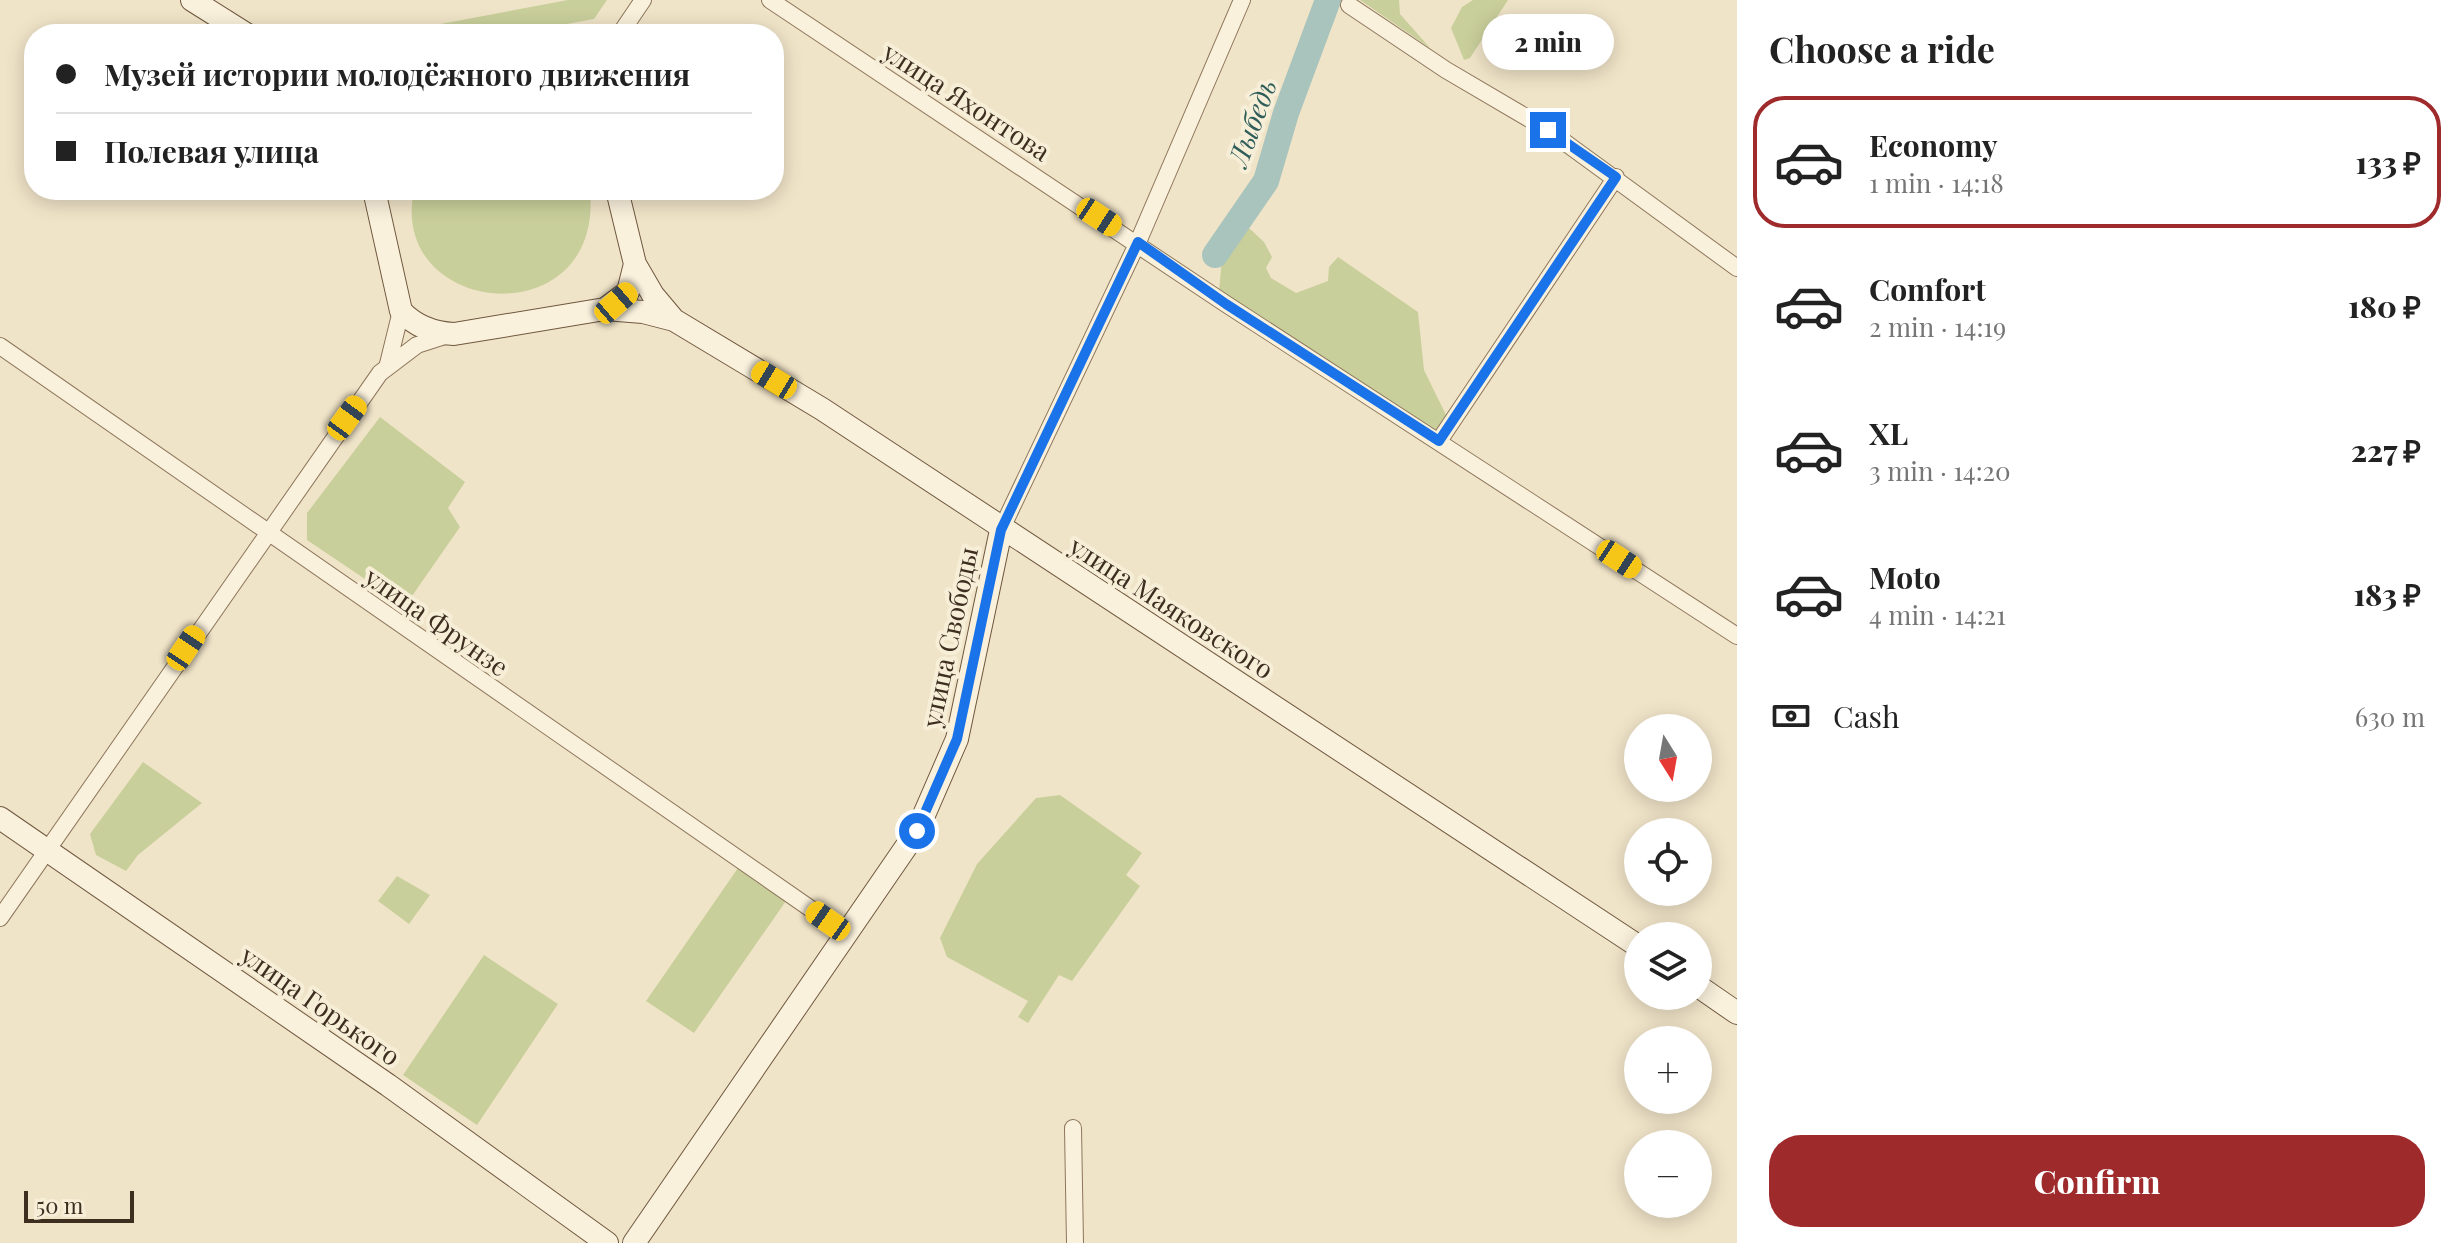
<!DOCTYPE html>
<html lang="en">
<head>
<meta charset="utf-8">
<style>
  :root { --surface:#fff; --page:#f2f2f2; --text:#222; --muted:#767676; --line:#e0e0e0; --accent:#9e2a2b }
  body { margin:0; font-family:"Playfair Display",serif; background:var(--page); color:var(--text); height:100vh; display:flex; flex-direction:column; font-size:30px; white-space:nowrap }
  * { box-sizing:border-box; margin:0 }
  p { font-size:26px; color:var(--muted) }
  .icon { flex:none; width:44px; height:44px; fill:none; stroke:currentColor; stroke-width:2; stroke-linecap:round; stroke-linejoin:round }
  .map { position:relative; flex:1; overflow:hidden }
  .panel { display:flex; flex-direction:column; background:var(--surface); width:720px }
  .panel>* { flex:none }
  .banner { position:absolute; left:24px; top:24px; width:760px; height:176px; border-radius:32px; box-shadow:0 4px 20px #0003; display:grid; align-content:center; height:176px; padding:0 32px; background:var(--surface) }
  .needle { width:52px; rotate:169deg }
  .tools { position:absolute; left:1624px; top:714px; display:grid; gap:16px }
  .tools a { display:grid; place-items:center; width:88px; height:88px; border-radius:50%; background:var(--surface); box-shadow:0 4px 20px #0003; font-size:40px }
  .scale { position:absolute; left:24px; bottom:20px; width:110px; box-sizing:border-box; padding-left:8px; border:4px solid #3d2e20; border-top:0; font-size:22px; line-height:28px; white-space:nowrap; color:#3d2e20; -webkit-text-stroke:6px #f7eed8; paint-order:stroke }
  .end { position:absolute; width:36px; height:36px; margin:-18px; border:10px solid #1a73e8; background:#fff; box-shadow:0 0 0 4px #fff }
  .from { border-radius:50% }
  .bubble { position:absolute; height:56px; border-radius:28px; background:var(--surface); box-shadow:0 4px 20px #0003; font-size:26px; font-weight:800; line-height:56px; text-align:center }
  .car { position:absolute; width:24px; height:48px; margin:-24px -12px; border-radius:10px; box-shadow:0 0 6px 2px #0007; background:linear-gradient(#f5c518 24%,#345 0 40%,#f5c518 0 76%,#345 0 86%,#f5c518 0) }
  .banner b { display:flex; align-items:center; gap:28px; height:76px; font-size:30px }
  .banner b+b { border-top:2px solid var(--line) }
  .banner i { width:20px; height:20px; background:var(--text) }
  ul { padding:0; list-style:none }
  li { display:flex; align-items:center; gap:24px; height:132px; margin:0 16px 12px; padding:0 16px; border:4px solid transparent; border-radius:32px }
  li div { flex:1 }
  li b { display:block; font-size:30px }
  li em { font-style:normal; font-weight:800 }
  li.current { border-color:var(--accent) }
  li>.icon { width:72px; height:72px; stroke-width:1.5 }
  h2 { padding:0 32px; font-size:36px; line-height:96px }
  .pay { display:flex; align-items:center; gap:20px; height:88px; padding:0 32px; font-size:30px }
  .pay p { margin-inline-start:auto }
  .action { display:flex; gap:16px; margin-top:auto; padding:16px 32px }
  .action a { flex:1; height:92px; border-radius:32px; background:var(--accent); color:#fff; font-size:32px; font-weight:800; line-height:92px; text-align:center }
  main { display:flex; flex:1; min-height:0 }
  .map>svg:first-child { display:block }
  .green { fill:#c9cf9b }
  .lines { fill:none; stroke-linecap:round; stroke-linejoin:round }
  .river { stroke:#a9c4bc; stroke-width:26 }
  .street-casing { stroke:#8d765c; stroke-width:18 }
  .secondary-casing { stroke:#6f573f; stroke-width:24 }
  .street { stroke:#faf1dc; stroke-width:16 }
  .secondary { stroke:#faf1dc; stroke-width:22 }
  .route { stroke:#1a73e8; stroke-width:10 }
  .labels { text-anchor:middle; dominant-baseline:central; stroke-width:8; stroke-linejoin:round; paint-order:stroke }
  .street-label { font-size:26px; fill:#3d2e20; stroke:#f7eed8 }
  .water-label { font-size:28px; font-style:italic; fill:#2f5d5a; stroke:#f7eed8 }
</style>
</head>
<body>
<main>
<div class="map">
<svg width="1737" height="1243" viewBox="0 0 1737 1243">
  <rect width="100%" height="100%" fill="#f0e4c8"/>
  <!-- green -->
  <path class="green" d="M568,0H607L594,19L513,34H387Z
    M1360,0H1399L1400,14L1430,48Z
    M1473,0H1508L1470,58L1464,60L1451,28L1462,7Z
    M414,190H590C604,338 387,318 414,190Z
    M1241,229H1250L1264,242L1272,257L1266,268L1271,278L1296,293L1328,281L1329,267L1338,257L1418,312L1424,370L1447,417L1437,435L1219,291L1222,258Z
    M380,417L465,482L448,508L460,527L405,606L307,540V513Z
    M143,762L202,803L138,855L126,871L96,855L90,834Z
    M1060,795L1142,853L1126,875L1140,886L1072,981L1059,975L1028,1023L1018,1017L1028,1001L947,957L940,938L977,864L1036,798Z
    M738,868L786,901L694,1033L646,1001Z
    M397,876L430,895L409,924L378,901Z
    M484,955L558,1004L477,1125L403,1075Z"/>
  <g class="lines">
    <!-- river -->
    <path class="river" d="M1215,255L1266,181L1286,113L1328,0"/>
    <!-- street casing -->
    <g class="street-casing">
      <path id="street" d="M770,0L1226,304L1737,636
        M1349,5L1446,70L1548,130L1737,268
        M620,34L643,0
        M0,346L847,934
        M388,364L401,311
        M1439,441L1616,177
        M1001,530L1138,242L1242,0
        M0,918L380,373L417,345L448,335
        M1073,1128L1075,1243"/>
    </g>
    <!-- secondary casing -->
    <g class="secondary-casing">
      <path id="secondary" d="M192,0L246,34
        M374,190L401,311C415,326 433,333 454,334L605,309L628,292L635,264L617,190
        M635,264L653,295L674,320
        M605,309L643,312L674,320L822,409L1638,946
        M0,818L388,1085L607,1243
        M1698,986L1737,1013
        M634,1243L917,831L957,739L1001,530"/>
    </g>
    <!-- street -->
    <use href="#street" class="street"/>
    <!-- secondary -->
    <use href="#secondary" class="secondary"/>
  </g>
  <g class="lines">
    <!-- route -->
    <path class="route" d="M917,831L957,739L1001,530L1138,242L1226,304L1439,441L1616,177L1548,130"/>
  </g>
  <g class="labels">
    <!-- street labels -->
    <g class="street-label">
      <text transform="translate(967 101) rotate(33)">улица Яхонтова</text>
      <text transform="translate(1172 607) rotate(33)">улица Маяковского</text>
      <text transform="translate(437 621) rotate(35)">улица Фрунзе</text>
      <text transform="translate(949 637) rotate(-78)">улица Свободы</text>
      <text transform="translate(321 1005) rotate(35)">улица Горького</text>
    </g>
    <!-- water labels -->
    <g class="water-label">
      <text transform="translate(1251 122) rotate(-70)">Лыбедь</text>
    </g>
  </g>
</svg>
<div class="tools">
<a><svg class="needle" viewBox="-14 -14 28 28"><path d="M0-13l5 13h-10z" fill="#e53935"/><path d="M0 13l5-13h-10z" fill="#767676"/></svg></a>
<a><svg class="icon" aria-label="locate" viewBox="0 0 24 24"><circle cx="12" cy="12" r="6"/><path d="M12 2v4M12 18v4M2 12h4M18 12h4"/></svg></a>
<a><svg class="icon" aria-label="layers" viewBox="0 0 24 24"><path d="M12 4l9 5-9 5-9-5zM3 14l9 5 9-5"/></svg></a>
<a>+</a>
<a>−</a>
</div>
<div class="scale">50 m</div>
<i class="end from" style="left:917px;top:831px"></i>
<i class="end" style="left:1548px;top:130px"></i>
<div class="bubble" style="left:1482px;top:14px;width:132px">2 min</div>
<i class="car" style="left:1099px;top:217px;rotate:123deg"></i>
<i class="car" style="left:616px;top:303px;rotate:49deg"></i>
<i class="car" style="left:774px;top:380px;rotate:301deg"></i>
<i class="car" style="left:347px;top:418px;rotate:36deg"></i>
<i class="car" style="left:1619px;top:559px;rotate:123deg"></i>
<i class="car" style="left:186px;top:648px;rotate:34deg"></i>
<i class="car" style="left:828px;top:921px;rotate:305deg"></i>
<div class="banner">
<b><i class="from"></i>Музей истории молодёжного движения</b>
<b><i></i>Полевая улица</b>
</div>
</div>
<section class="panel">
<h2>Choose a ride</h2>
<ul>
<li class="current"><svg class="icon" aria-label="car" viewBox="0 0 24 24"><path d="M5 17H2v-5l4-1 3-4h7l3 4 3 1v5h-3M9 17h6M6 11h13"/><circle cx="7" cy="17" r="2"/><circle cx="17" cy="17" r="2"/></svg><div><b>Economy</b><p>1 min · 14:18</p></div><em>133 ₽</em></li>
<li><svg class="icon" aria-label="car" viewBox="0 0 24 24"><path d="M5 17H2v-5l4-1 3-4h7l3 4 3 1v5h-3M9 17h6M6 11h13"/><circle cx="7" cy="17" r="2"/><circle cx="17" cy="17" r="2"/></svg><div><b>Comfort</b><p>2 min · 14:19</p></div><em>180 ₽</em></li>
<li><svg class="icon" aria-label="car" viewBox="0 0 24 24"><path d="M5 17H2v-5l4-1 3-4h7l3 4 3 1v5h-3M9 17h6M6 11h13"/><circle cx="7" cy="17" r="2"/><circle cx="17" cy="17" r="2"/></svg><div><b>XL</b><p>3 min · 14:20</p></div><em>227 ₽</em></li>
<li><svg class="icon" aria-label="car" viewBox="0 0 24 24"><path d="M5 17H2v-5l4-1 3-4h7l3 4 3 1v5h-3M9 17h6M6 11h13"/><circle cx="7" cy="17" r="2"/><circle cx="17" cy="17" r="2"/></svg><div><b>Moto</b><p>4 min · 14:21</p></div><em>183 ₽</em></li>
</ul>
<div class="pay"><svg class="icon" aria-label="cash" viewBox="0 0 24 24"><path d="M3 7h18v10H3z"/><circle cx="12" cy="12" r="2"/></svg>Cash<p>630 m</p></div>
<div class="action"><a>Confirm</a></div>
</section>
</main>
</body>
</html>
